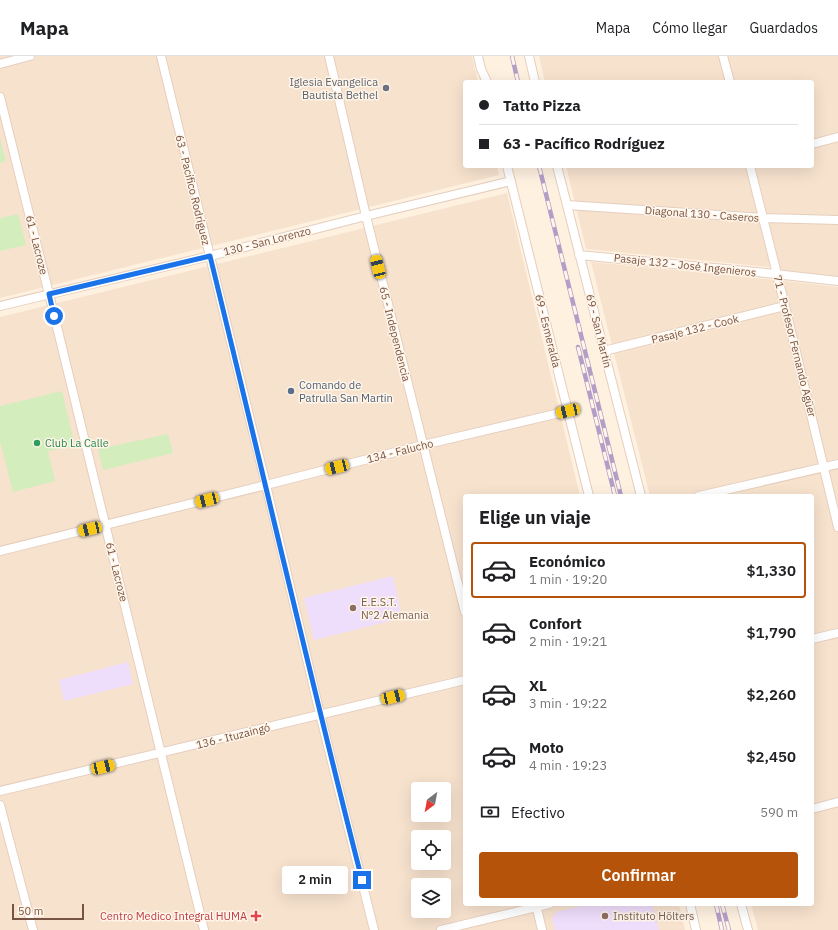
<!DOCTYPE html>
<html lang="es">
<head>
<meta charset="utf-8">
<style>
  :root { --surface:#fff; --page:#f6f6f6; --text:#202124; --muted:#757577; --line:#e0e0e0; --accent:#b45309 }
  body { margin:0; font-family:"IBM Plex Sans",sans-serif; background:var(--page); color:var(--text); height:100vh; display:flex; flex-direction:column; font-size:15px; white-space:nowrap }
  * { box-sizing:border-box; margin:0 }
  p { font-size:13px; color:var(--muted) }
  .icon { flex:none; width:22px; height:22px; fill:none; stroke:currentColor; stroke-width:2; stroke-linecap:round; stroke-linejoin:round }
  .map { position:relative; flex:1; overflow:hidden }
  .drawer { position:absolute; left:463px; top:438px; width:351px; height:412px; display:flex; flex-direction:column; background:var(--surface); border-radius:4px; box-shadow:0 4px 16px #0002 }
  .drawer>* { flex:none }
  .guide { position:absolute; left:463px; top:24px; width:351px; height:88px; border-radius:4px; box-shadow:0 4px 16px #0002; display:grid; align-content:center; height:88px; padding:0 16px; background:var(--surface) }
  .needle { width:26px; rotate:212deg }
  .fabs { position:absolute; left:411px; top:726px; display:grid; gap:8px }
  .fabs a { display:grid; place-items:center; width:40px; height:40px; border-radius:4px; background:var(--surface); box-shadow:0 4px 16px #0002; font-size:20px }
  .scale { position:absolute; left:12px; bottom:10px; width:72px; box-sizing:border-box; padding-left:4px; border:2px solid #785445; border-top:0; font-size:11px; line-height:14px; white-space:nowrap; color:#785445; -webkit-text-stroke:3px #fff5e8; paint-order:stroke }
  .end { position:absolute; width:18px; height:18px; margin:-9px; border:5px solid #1a73e8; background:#fff; box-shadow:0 0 0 2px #fff }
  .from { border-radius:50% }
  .bubble { position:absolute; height:28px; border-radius:4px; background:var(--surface); box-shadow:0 4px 16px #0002; font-size:13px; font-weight:600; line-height:28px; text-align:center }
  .car { position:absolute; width:12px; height:24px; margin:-12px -6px; border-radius:5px; box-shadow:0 0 3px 1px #0007; background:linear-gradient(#f5c518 24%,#345 0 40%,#f5c518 0 76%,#345 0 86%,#f5c518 0) }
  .guide b { display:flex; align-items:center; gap:14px; height:38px; font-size:15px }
  .guide b+b { border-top:1px solid var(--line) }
  .guide i { width:10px; height:10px; background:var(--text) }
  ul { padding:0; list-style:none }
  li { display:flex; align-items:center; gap:12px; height:56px; margin:0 8px 6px; padding:0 8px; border:2px solid transparent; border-radius:4px }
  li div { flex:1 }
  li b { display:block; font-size:15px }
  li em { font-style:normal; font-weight:600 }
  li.selected { border-color:var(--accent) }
  li>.icon { width:36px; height:36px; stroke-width:1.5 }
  h2 { padding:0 16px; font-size:18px; line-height:48px }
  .pay { display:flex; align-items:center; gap:10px; height:44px; padding:0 16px; font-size:15px }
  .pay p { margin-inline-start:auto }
  .button { display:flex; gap:8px; margin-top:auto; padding:8px 16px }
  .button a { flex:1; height:46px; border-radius:4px; background:var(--accent); color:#fff; font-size:16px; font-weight:600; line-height:46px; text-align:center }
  header { display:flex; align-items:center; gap:24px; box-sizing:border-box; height:56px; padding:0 20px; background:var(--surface); border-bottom:1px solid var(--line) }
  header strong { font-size:19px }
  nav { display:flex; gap:22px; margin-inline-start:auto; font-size:14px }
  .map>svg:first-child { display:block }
  .residential { fill:#f7e2ce; fill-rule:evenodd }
  .education { fill:#eeddfb }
  .green { fill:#d3edbd }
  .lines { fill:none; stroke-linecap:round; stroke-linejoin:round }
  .street-casing { stroke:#e5cebe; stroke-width:10 }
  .street { stroke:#fff; stroke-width:8 }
  .rail-casing { stroke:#b39ec8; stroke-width:4.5 }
  .rail { stroke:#fff5e8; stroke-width:3; stroke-dasharray:9; stroke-linecap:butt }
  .route { stroke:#1a73e8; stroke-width:5 }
  .worship-dot { fill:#6b7280; stroke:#fff5e8; stroke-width:1.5 }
  .service-dot { fill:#5c6f8a; stroke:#fff5e8; stroke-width:1.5 }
  .leisure-dot { fill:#2e9e5b; stroke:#fff5e8; stroke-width:1.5 }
  .education-dot { fill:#8d6e63; stroke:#fff5e8; stroke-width:1.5 }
  .health-dot { fill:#e0444e; stroke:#fff5e8; stroke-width:1.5 }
  .labels { text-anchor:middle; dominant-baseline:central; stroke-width:3; stroke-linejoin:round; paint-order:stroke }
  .worship-label { font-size:11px; fill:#5b616d; stroke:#fff5e8; text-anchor:end }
  .street-label { font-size:11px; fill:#785445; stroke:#fff5e8 }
  .service-label { font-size:11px; fill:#4e5e75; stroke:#fff5e8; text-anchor:start }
  .leisure-label { font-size:11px; fill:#27864d; stroke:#fff5e8; text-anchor:start }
  .education-label { font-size:11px; fill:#785e54; stroke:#fff5e8; text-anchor:start }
  .health-label { font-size:11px; fill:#be3a42; stroke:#fff5e8; text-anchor:end }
</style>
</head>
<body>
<header>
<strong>Mapa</strong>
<nav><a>Mapa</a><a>Cómo llegar</a><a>Guardados</a></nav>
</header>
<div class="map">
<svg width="838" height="874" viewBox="0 0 838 874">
  <rect width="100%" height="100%" fill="#fff1e0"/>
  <!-- residential -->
  <path class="residential" d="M0,0H472L478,26H465V110H497L499,119L0,242Z
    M539,0H838V221L790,215L769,211L586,193L566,110H812V26H545Z
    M507,137L580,440H465V848H679L685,874H0V261ZM418,733H444V759H418ZM418,781H444V807H418ZM418,829H444V855H418Z
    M591,206L767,223L838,231V874H758L751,848H812V440H650Z"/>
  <!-- education -->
  <path class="education" d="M393,520L402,562L314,584L304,542Z
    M128,606L133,628L64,645L59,624Z
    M590,848H652L659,874H555L552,863L556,856Z"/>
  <!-- green -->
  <path class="green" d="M0,82L6,105L0,107Z
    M18,158L26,189L0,195V162Z
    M62,335L75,390L48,395L55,425L13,436L0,385V350Z
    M168,378L173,397L103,414L98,393Z"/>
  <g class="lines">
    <!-- street casing -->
    <g class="street-casing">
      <path id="street" d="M161,0L266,429L320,658L374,874
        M329,0L366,160L465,556
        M478,0L481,13L487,26
        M529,0L535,26
        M723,0L730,26
        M0,8L30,0
        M0,41L49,238L204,874
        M812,88L838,81
        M507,110L589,440
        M557,110L641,440
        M750,110L785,250L838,471
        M567,149L764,162L838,164
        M579,199L766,217L838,225
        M0,250L210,200L366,160L511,125
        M604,295L785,250
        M699,440L838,408
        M0,495L266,429L423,389L568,355
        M812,583L838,577
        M0,735L465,624
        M0,749L33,874
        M812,753L838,746
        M536,848L542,874
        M690,848L696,874
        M741,848L748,874
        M441,874L549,848"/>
    </g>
    <!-- street -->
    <use href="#street" class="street"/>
    <!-- rail casing -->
    <g class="rail-casing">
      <path id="rail" d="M512,0L518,26
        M539,110L621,440
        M578,291L615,440
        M716,848L722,874
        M722,848L729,874"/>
    </g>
    <!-- rail -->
    <use href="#rail" class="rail"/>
  </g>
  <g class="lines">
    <!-- route -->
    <path class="route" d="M54,260L49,238L210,200C261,408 309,617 362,824"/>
  </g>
  <!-- markers -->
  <circle class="worship-dot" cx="386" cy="32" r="4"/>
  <circle class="service-dot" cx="291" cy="335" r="4"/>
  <circle class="leisure-dot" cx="37" cy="387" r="4"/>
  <g class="education-dot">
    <circle cx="353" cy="552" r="4"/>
    <circle cx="605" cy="860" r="4"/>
  </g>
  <path class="health-dot" d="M254 854h4v4h4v4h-4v4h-4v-4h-4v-4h4z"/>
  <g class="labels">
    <!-- worship labels -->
    <g class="worship-label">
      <text x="378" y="26">Iglesia Evangelica<tspan x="378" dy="13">Bautista Bethel</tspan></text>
    </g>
    <!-- street labels -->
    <g class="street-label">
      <text transform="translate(193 134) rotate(76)">63 - Pacífico Rodríguez</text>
      <text transform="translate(702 158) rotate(4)">Diagonal 130 - Caseros</text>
      <text transform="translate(267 185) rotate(-14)">130 - San Lorenzo</text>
      <text transform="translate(37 189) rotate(76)">61 - Lacroze</text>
      <text transform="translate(685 209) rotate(6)">Pasaje 132 - José Ingenieros</text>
      <text transform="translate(695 273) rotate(-14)">Pasaje 132 - Cook</text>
      <text transform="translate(548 275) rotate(76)">69 - Esmeralda</text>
      <text transform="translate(599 275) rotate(76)">69 - San Martín</text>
      <text transform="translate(395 278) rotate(76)">65 - Independencia</text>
      <text transform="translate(795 290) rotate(76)">71 - Profesor Fernando Agüer</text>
      <text transform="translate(400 395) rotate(-14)">134 - Falucho</text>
      <text transform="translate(117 516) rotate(76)">61 - Lacroze</text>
      <text transform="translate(233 680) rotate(-14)">136 - Ituzaingó</text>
    </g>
    <!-- service labels -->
    <g class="service-label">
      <text x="299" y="329">Comando de<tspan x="299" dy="13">Patrulla San Martin</tspan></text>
    </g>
    <!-- leisure labels -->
    <g class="leisure-label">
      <text x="45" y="387">Club La Calle</text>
    </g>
    <!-- education labels -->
    <g class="education-label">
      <text x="361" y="546">E.E.S.T.<tspan x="361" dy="13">Nº2 Alemania</tspan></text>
      <text x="613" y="860">Instituto Hölters</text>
    </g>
    <!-- health labels -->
    <g class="health-label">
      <text x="247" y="860">Centro Medico Integral HUMA</text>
    </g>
  </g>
</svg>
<div class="fabs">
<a><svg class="needle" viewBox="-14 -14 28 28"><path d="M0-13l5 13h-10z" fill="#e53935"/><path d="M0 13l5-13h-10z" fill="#757577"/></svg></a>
<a><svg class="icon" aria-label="locate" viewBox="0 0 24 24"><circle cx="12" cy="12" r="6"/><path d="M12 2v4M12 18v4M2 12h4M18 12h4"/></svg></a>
<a><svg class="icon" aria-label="layers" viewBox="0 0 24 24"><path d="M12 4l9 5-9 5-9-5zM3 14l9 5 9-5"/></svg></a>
</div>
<div class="scale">50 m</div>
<i class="end from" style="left:54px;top:260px"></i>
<i class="end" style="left:362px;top:824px"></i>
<div class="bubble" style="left:282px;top:810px;width:66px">2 min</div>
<i class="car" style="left:378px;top:211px;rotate:346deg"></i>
<i class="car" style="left:568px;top:355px;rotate:257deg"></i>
<i class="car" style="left:337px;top:411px;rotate:256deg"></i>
<i class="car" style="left:207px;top:444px;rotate:256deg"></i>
<i class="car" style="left:90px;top:473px;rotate:257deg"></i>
<i class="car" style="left:393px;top:641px;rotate:77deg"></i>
<i class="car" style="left:103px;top:711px;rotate:77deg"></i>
<div class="guide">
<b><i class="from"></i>Tatto Pizza</b>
<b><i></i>63 - Pacífico Rodríguez</b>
</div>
<section class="drawer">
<h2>Elige un viaje</h2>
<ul>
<li class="selected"><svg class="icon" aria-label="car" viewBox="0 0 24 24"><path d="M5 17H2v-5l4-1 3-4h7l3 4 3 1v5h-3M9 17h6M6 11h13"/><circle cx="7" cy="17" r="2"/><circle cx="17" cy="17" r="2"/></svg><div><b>Económico</b><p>1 min · 19:20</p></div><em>$1,330</em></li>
<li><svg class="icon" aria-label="car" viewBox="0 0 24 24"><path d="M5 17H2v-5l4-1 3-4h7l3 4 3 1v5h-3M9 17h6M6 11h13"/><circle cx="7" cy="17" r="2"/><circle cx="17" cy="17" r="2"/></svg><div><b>Confort</b><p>2 min · 19:21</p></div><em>$1,790</em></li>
<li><svg class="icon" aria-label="car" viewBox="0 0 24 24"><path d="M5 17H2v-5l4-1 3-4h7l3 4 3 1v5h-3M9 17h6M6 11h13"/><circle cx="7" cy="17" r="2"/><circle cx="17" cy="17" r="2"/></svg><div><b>XL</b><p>3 min · 19:22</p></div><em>$2,260</em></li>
<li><svg class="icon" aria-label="car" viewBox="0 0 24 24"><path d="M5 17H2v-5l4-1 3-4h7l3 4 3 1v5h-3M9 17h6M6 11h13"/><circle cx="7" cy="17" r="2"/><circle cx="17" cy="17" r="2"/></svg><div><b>Moto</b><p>4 min · 19:23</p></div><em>$2,450</em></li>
</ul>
<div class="pay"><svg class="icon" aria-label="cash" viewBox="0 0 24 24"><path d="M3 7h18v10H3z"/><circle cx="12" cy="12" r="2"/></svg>Efectivo<p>590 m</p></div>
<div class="button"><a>Confirmar</a></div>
</section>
</div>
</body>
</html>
